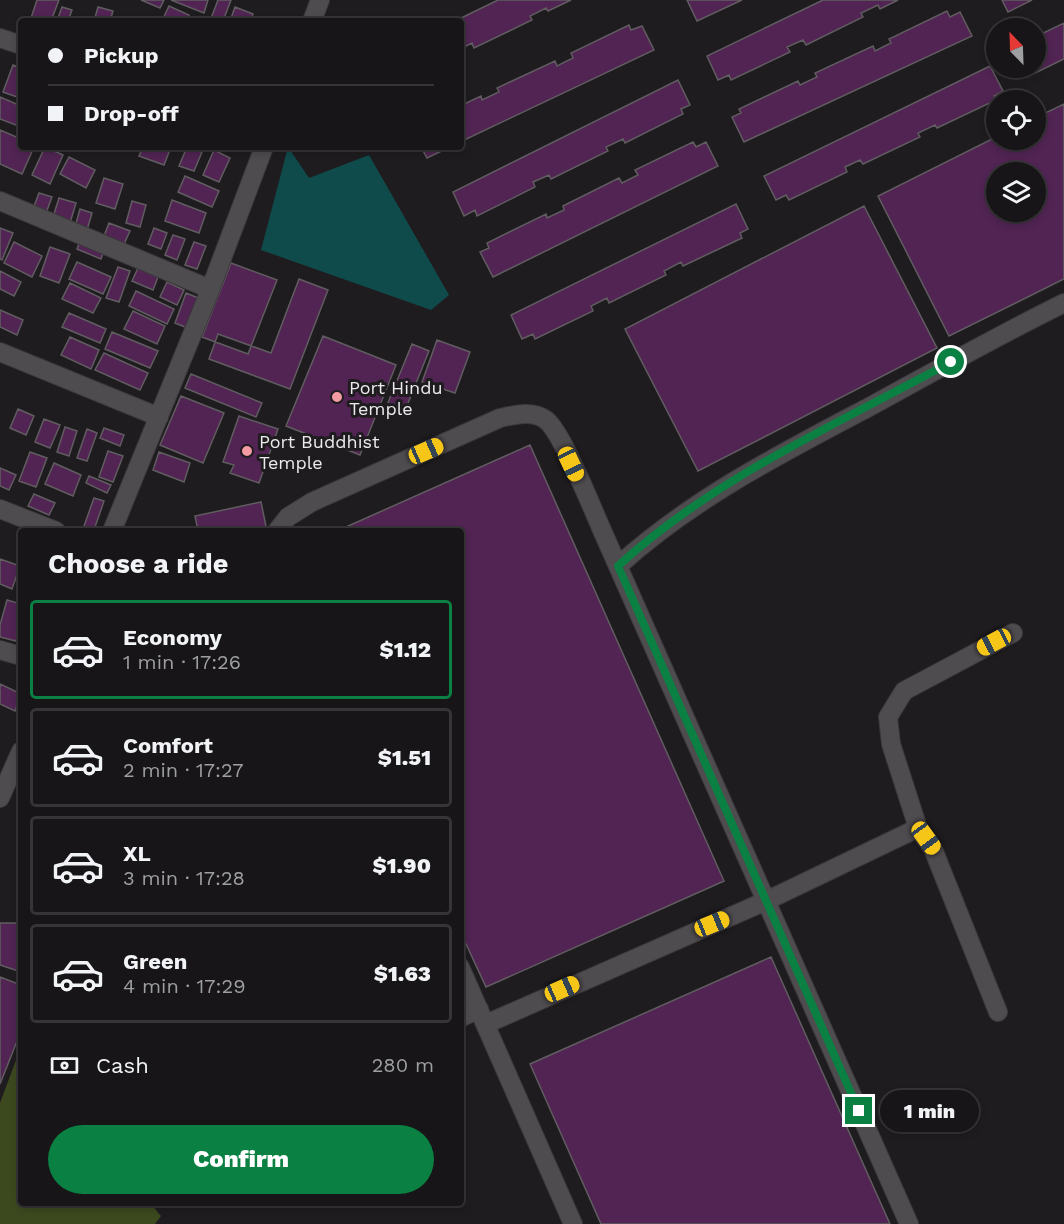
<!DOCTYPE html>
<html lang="en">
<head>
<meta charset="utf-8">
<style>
  :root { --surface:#171517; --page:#242224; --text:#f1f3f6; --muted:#9e9fa1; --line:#363436; --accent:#0b8043 }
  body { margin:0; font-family:"Work Sans",sans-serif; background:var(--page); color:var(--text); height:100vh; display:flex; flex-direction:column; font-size:22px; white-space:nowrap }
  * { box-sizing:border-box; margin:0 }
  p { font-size:20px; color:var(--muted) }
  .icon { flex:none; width:33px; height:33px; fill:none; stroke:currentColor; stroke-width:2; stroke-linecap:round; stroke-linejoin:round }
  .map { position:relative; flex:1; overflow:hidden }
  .panel { position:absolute; left:18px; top:528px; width:446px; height:678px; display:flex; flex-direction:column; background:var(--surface); border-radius:6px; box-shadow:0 3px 9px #0003,0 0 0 2px var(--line) }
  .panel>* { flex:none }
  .top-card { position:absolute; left:18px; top:18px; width:446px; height:132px; border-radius:6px; box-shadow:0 3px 9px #0003,0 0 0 2px var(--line); display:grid; align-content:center; height:132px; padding:0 30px; background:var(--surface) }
  .needle { width:39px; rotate:337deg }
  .controls { position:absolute; left:986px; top:18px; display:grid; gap:12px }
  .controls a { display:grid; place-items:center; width:60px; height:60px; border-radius:50%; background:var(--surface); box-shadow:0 3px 9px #0003,0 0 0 2px var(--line); font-size:30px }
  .end { position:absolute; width:27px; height:27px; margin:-14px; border:8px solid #0b8043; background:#fff; box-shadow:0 0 0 3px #fff }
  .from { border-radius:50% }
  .bubble { position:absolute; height:42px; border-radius:21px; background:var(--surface); box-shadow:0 3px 9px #0003,0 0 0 2px var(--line); font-size:20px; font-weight:800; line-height:42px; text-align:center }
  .car { position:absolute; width:18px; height:36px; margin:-18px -9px; border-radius:8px; box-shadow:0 0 4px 2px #0007; background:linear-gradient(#f5c518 24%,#345 0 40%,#f5c518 0 76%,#345 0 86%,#f5c518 0) }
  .top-card b { display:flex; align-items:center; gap:21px; height:57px; font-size:22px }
  .top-card b+b { border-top:2px solid var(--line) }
  .top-card i { width:15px; height:15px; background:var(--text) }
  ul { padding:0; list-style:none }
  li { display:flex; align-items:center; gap:18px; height:99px; margin:0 12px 9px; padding:0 18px; border:3px solid var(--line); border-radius:6px }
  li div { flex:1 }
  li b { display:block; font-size:22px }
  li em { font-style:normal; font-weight:800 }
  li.current { border-color:var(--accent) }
  li>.icon { width:54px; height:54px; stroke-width:1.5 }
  h2 { padding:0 30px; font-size:27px; line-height:72px }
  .pay { display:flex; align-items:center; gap:15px; height:66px; padding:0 30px; font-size:22px }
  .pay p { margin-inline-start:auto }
  .button { display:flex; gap:12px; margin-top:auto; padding:12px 30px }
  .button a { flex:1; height:69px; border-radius:36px; background:var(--accent); color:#fff; font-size:24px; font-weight:800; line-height:69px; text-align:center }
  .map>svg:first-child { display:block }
  .green { fill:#3c491f }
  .water { fill:#104b4c }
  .building { fill:#512453; stroke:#605d60; stroke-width:1.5; fill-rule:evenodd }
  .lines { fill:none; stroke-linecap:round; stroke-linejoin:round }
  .minor-casing { stroke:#3b393b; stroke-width:20 }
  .minor { stroke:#4f4c4f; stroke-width:18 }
  .route { stroke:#0b8043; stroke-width:8 }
  .poi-dot { fill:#f49aa3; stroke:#1f1c1f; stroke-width:2 }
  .labels { text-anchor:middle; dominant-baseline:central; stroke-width:6; stroke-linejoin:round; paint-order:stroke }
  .poi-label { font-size:18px; fill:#eceaec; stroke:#1f1c1f; text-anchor:start }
</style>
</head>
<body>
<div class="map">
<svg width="1064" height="1224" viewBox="0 0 1064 1224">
  <rect width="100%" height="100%" fill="#1f1c1f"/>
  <!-- green -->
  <path class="green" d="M21,1047V1203H150L161,1216L155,1224H0V1103Z"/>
  <!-- water -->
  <path class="water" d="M288,147L309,178L369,155L449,295L431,310L261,250Z"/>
  <!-- building -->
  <path class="building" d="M37,0H59L51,21H30Z
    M141,0H164L160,8Z
    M171,0H208L204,13Z
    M218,0H231L223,21H210Z
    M498,0H571L548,11L546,8L530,16L532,20L474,48L472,43L460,49V21H455Z
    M687,0H742L697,21Z
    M823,0H898L880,9L878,5L861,13L863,17L806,45L803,40L787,47L790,52L731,80L729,75L718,80L707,56Z
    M1002,0H1032L1008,12Z
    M169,6L189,15L186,21H162Z
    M62,7L72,10L68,21H57Z
    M98,7L113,11L110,21H94Z
    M235,7L253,14L250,21H230Z
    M947,11L950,17L960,12L972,36L744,142L732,117L741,113L739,109L798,81L800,85L817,77L815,73L873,46L875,51L891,43L889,39Z
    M1064,23V59L1027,77L1024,72L1014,77L1009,68H1035V37Z
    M629,25L631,30L642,26L654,50L460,142V106L481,96L482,100L499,92L497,88L555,61L557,66L573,58L571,53Z
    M13,65L21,68V86L17,97L3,92Z
    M990,66L1003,91L994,96L996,100L937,128L935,125L918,133L920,137L863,164L860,160L845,167L847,172L789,200L786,195L776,200L764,176Z
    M678,80L690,105L681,109L683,114L625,143L623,139L606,147L608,151L551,179L549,175L533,182L535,187L477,216L475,210L464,216L453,192Z
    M0,97L21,106V127L0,119Z
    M1064,104V279L949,336L878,196L996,137L1035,140V118ZM996,172H1035V212H996Z
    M0,130L21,139V147H34L22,174L0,164Z
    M693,142L696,147L706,142L718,166L493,277L480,252L489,248L487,243L546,214L547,218L564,210L563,206L619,178L622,183L638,175L635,170Z
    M45,147L63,155L50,184L32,175Z
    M143,147H171L164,165L139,156Z
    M187,147L202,152L194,171L179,166Z
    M421,147H450L427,158Z
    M214,150L230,158L219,182L203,175Z
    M69,157L95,170L86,188L60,174Z
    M185,176L219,191L212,207L178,192Z
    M104,178L123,184L115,209L96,203Z
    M39,193L52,197L46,213L33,209Z
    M59,198L76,203L70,223L53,217Z
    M172,200L206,213L199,233L165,221Z
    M132,201L146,205L140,227L126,223Z
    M736,204L748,229L740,233L742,238L683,266L681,262L664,271L666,275L609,303L607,298L591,306L593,311L535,339L533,334L522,339L511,315Z
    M864,206L937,348L698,471L625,329Z
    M80,209L92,213L87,230L75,227Z
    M109,223L130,231L124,244L104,236Z
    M0,228L13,233L2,260L0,259Z
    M154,228L167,233L161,249L148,244Z
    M173,235L185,239L177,260L165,255Z
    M81,238L105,248L101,259L77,249Z
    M14,242L42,256L32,277L4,263Z
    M194,242L206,246L197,269L185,265Z
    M50,247L70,254L59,283L40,276Z
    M77,262L111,277L103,294L69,279Z
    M231,263L277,280L248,354L202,337Z
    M118,267L130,271L119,302L106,298Z
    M138,268L158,277L153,290L132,281Z
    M0,271L21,282L14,296L0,289Z
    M299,279L328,290L290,389L209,359L218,334L271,353Z
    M167,282L184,290L177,305L160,297Z
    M70,283L101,298L93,313L62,299Z
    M136,291L174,309L167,324L129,306Z
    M186,293L201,299L190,329L175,323Z
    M0,310L23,320L17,335L0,327Z
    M133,311L165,326L157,344L124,329Z
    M69,313L106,329L100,343L62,327Z
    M112,332L158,351L150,368L105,349Z
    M323,336L396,365L360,455L286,426Z
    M70,337L99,350L91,369L61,355Z
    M437,340L470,352L455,393L422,382Z
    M412,344L429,351L404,413L387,405Z
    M104,353L148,373L140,390L95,370Z
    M191,374L262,403L256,417L185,388Z
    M181,396L224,413L203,463L160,445Z
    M18,409L34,416L26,435L10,428Z
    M239,416L278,429L259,483L230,473L234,465L223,462Z
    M44,419L60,425L50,448L35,442Z
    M65,427L77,431L69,456L57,452Z
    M104,428L124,435L120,446L100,438Z
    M87,429L97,433L87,461L77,458Z
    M530,445L724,881L486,987L460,931V531H337Z
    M108,451L123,456L113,482L99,477Z
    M30,452L47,458L36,487L19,481Z
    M159,452L190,463L184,482L153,470Z
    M54,463L81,475L73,496L45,484Z
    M0,468L16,475L9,490L0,486Z
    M89,476L111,485L107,493L86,483Z
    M34,494L55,503L49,515L28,506Z
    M94,498L104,501L94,530L84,526Z
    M261,502L267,531H198L195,516Z
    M0,559L20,566L12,589L0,584Z
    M7,600L21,604V623L16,641L0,637V625Z
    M0,684L21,694L15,711L0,704Z
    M0,923H21V972L0,965Z
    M771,957L890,1224H601L530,1064Z
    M0,977L21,985V1031L0,1084Z"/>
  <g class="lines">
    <!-- minor casing -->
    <g class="minor-casing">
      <path id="minor" d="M312,21L320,0
        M0,38L21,45
        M0,201L210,289
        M0,352L159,417
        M0,509L56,531
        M112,531L207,298L264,147
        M277,531L288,517L312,502L500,418C514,415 533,410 546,420C563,433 594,513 605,537L909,1224
        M618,566C693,498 782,453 871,406C935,371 999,335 1064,303
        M0,650L21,656
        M0,798L21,751
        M460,967L573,1224
        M998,1012L933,849L918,828L891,744L888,717L904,691L1013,633
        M460,1018L479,1009
        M486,1024L766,901L918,828"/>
    </g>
    <!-- minor -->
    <use href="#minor" class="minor"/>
  </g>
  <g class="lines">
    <!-- route -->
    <path class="route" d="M859,1111L618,566C714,478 837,424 951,362"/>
  </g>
  <!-- markers -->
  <g class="poi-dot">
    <circle cx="337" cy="397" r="6"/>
    <circle cx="247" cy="451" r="6"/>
  </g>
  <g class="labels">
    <!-- poi labels -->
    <g class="poi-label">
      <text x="349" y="387">Port Hindu<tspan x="349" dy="21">Temple</tspan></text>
      <text x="259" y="441">Port Buddhist<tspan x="259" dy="21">Temple</tspan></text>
    </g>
  </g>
</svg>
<div class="controls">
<a><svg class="needle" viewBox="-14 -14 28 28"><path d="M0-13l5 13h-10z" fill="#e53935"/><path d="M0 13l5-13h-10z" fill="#9e9fa1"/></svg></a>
<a><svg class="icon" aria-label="locate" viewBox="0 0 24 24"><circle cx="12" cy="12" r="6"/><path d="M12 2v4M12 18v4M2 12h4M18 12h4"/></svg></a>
<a><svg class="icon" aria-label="layers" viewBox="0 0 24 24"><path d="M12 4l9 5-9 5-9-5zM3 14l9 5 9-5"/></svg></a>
</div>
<i class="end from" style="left:951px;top:362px"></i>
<i class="end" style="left:859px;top:1111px"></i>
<div class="bubble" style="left:880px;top:1090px;width:99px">1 min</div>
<i class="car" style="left:426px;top:451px;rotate:66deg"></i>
<i class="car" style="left:571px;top:464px;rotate:155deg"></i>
<i class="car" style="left:994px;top:642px;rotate:242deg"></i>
<i class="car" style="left:926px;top:838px;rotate:144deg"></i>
<i class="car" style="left:712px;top:924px;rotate:68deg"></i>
<i class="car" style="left:562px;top:989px;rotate:66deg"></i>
<div class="top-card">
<b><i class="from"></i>Pickup</b>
<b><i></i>Drop-off</b>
</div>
<section class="panel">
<h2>Choose a ride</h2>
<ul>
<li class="current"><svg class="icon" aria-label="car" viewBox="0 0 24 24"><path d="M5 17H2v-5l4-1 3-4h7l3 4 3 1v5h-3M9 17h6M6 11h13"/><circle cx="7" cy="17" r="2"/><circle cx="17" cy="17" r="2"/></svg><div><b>Economy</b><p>1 min · 17:26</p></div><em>$1.12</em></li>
<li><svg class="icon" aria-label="car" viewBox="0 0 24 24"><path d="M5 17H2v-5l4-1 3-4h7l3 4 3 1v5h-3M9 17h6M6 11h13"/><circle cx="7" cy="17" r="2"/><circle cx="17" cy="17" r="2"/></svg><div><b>Comfort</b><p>2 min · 17:27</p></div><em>$1.51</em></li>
<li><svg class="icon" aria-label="car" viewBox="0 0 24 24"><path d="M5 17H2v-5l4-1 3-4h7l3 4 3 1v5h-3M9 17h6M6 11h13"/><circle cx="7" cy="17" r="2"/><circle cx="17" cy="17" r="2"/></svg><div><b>XL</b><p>3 min · 17:28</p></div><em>$1.90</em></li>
<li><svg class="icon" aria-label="car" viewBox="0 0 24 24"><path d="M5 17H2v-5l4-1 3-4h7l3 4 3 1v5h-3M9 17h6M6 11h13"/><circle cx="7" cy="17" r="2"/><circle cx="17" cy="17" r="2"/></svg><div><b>Green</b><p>4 min · 17:29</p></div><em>$1.63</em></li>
</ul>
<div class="pay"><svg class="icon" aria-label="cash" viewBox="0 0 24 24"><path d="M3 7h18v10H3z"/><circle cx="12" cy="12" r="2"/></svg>Cash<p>280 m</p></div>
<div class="button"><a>Confirm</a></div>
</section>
</div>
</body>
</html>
